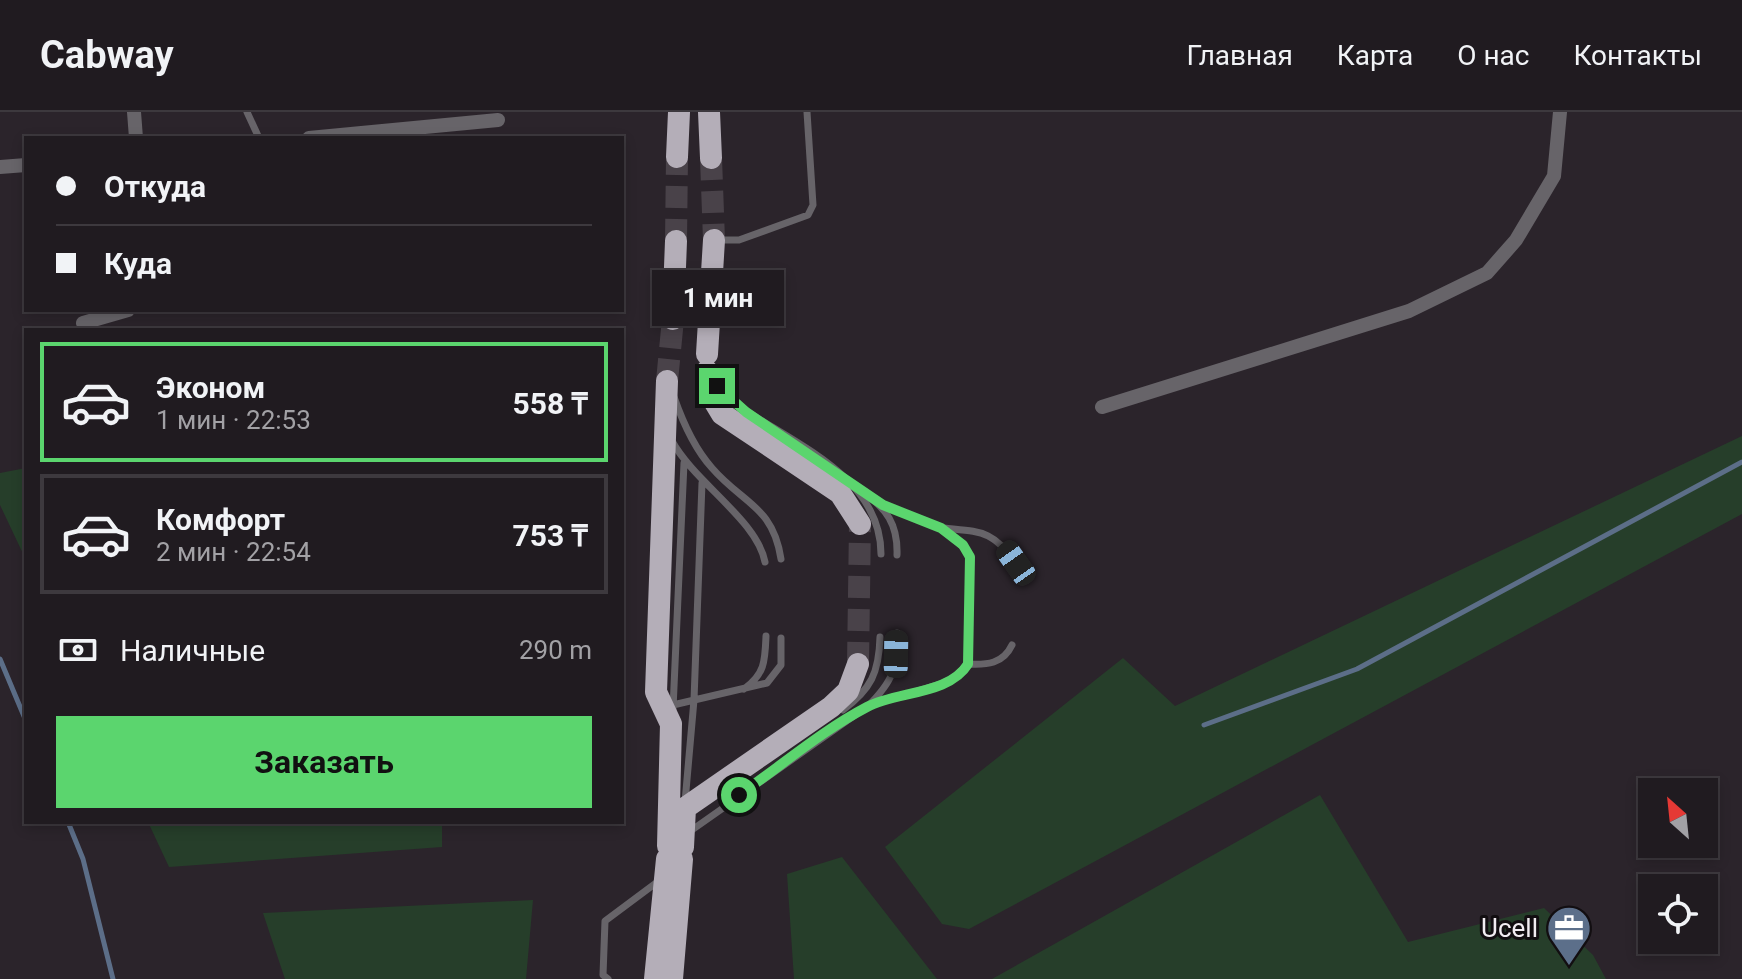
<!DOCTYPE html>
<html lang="ru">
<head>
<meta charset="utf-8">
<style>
  :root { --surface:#201b20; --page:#282429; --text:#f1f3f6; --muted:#a2a1a5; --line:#3d393e; --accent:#5bd56e }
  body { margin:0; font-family:Roboto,sans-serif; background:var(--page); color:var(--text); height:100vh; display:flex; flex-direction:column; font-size:30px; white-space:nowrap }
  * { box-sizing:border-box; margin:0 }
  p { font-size:26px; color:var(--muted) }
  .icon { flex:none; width:44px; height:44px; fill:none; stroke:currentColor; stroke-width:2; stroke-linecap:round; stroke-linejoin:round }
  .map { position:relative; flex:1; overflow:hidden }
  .panel { position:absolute; left:24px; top:216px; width:600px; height:496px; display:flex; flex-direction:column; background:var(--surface); border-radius:0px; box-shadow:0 4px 12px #0003,0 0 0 2px var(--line) }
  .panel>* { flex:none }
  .banner { position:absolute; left:24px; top:24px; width:600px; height:176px; border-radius:0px; box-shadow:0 4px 12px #0003,0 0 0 2px var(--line); display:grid; align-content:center; height:176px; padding:0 32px; background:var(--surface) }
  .needle { width:52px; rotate:333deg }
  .buttons { position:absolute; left:1638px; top:666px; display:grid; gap:16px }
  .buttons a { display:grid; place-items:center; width:80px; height:80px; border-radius:0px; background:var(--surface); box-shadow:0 4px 12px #0003,0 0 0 2px var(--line); font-size:40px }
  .end { position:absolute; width:36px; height:36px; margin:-18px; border:10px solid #5bd56e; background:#111; box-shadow:0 0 0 4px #111 }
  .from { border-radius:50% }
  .bubble { position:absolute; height:56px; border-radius:0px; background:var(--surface); box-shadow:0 4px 12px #0003,0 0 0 2px var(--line); font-size:26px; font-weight:700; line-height:56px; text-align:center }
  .car { position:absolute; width:24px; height:48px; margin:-24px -12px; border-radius:10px; box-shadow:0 0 6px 2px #0007; background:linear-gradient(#222 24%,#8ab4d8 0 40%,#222 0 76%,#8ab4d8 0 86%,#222 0) }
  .banner b { display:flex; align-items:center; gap:28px; height:76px; font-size:30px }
  .banner b+b { border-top:2px solid var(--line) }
  .banner i { width:20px; height:20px; background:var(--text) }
  ul { padding:14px 0 0; list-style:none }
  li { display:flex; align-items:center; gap:24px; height:120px; margin:0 16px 12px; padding:0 16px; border:4px solid var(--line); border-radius:0px }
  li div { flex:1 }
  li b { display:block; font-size:30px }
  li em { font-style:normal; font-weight:700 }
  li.current { border-color:var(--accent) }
  li>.icon { width:72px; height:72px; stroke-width:1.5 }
  .pay { display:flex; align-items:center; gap:20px; height:88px; padding:0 32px; font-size:30px }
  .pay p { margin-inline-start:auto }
  .button { display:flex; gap:16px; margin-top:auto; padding:16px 32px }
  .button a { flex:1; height:92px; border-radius:0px; background:var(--accent); color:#111; font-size:32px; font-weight:700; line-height:92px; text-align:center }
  header { display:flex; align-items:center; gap:48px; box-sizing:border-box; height:112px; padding:0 40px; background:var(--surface); border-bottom:2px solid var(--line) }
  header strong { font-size:38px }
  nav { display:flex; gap:44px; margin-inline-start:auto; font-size:28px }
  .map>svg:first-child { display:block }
  .green { fill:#263e2a }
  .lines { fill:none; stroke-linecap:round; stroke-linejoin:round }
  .stream { stroke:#5c6e88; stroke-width:5 }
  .trunk-tunnel { stroke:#494249; stroke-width:22; stroke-dasharray:22 11; stroke-linecap:butt }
  .service { stroke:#676469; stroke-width:7 }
  .minor { stroke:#676469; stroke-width:14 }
  .trunk { stroke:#b4aeb8; stroke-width:22 }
  .route { stroke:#5bd56e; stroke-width:10 }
  .labels { text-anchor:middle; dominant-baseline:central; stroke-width:6; stroke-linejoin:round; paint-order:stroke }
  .poi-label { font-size:26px; fill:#f2edf2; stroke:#120e11; text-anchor:end }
</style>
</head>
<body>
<header>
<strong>Cabway</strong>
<nav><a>Главная</a><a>Карта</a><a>О нас</a><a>Контакты</a></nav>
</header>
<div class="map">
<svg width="1742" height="867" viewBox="0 0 1742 867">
  <rect width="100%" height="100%" fill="#2b242b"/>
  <!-- green -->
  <path class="green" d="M1742,324V402L969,817L942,812L885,735L1123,546L1175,594Z
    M26,356V448L0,393V361Z
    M1320,683L1408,830L1544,796L1593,843L1606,867H992Z
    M148,710H442V735L169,755Z
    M842,745L937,867H794L787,762Z
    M533,788L526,867H285L263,801Z"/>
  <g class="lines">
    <!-- stream -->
    <path class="stream" d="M0,547L26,609
      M1204,613L1357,557L1742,350
      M68,710L83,747L113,867"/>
    <!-- trunk-tunnel -->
    <path class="trunk-tunnel" d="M711,46L714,128
      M676,129L677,45
      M667,269L673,207
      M858,552L860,412"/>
    <!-- service -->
    <path class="service" d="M247,0L259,26
      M717,128H739L808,103L813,93L807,0
      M716,271L729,287C785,329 881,361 881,442
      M674,285C683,311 694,336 712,356C743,392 773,394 781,447
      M672,329C695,371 757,408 765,450
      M862,380C887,396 898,413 897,443
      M944,416C982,420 992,418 1016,451
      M968,552C987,553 1003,552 1012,533
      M744,577C765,562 765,549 766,524
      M673,593L767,571L781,553V526
      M868,594L950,569L968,552L970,445C952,414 915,406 883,393
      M673,597L684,351
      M843,598C871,577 879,561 880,525
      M685,690L694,588L702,371
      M689,720L868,594C894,568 896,558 897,521
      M608,867L603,863L605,809L660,768"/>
    <!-- minor -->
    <path class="minor" d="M134,0L136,26
      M309,26L498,8
      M0,55L26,53
      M83,211L128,198
      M1102,295L1409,199L1487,161L1516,128L1554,64L1560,0"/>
    <!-- trunk -->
    <path class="trunk" d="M709,0L711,46
      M677,45L679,0
      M673,207L676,129
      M707,242L714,128
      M707,259L710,282L722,302L840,381L860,412
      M667,269L656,580L671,612L668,734
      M683,735L685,696L831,595L848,579L858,552
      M655,867L667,747
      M672,867L682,747"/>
  </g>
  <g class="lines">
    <!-- route -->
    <path class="route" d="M717,274L746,300L883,393L941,416L963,433L970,445L968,552C949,583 897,579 867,595C823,618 781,654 739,683"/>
  </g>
  <!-- icons -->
  <defs>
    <g id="office-pin" transform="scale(2.3)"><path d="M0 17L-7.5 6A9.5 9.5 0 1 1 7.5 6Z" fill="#5c6f8a" stroke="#120e11"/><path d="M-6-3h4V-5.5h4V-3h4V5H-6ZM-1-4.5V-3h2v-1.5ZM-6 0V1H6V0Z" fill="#fff"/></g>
  </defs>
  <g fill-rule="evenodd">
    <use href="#office-pin" x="1569" y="816"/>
  </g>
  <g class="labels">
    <!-- poi labels -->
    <g class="poi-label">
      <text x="1538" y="816">Ucell</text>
    </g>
  </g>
</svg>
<div class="buttons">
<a><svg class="needle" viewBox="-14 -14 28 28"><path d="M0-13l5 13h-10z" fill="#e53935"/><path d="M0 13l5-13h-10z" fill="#a2a1a5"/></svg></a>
<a><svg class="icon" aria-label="locate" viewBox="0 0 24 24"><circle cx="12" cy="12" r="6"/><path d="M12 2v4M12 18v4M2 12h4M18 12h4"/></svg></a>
</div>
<i class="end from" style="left:739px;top:683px"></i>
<i class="end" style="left:717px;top:274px"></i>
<div class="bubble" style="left:652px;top:158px;width:132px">1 мин</div>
<i class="car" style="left:1016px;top:451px;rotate:325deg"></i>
<i class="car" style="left:896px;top:542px;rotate:1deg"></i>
<div class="banner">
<b><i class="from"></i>Откуда</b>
<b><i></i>Куда</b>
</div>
<section class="panel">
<ul>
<li class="current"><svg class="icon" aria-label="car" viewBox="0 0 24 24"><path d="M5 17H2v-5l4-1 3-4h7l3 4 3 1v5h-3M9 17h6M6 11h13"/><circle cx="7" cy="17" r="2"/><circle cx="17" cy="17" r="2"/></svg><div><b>Эконом</b><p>1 мин · 22:53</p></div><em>558 ₸</em></li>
<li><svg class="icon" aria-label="car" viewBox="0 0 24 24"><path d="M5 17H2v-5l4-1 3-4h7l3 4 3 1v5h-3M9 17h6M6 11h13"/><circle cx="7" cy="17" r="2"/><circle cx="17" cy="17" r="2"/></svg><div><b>Комфорт</b><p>2 мин · 22:54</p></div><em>753 ₸</em></li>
</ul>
<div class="pay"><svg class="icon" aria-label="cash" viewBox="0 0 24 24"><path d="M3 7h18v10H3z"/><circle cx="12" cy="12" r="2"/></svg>Наличные<p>290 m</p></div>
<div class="button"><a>Заказать</a></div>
</section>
</div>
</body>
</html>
